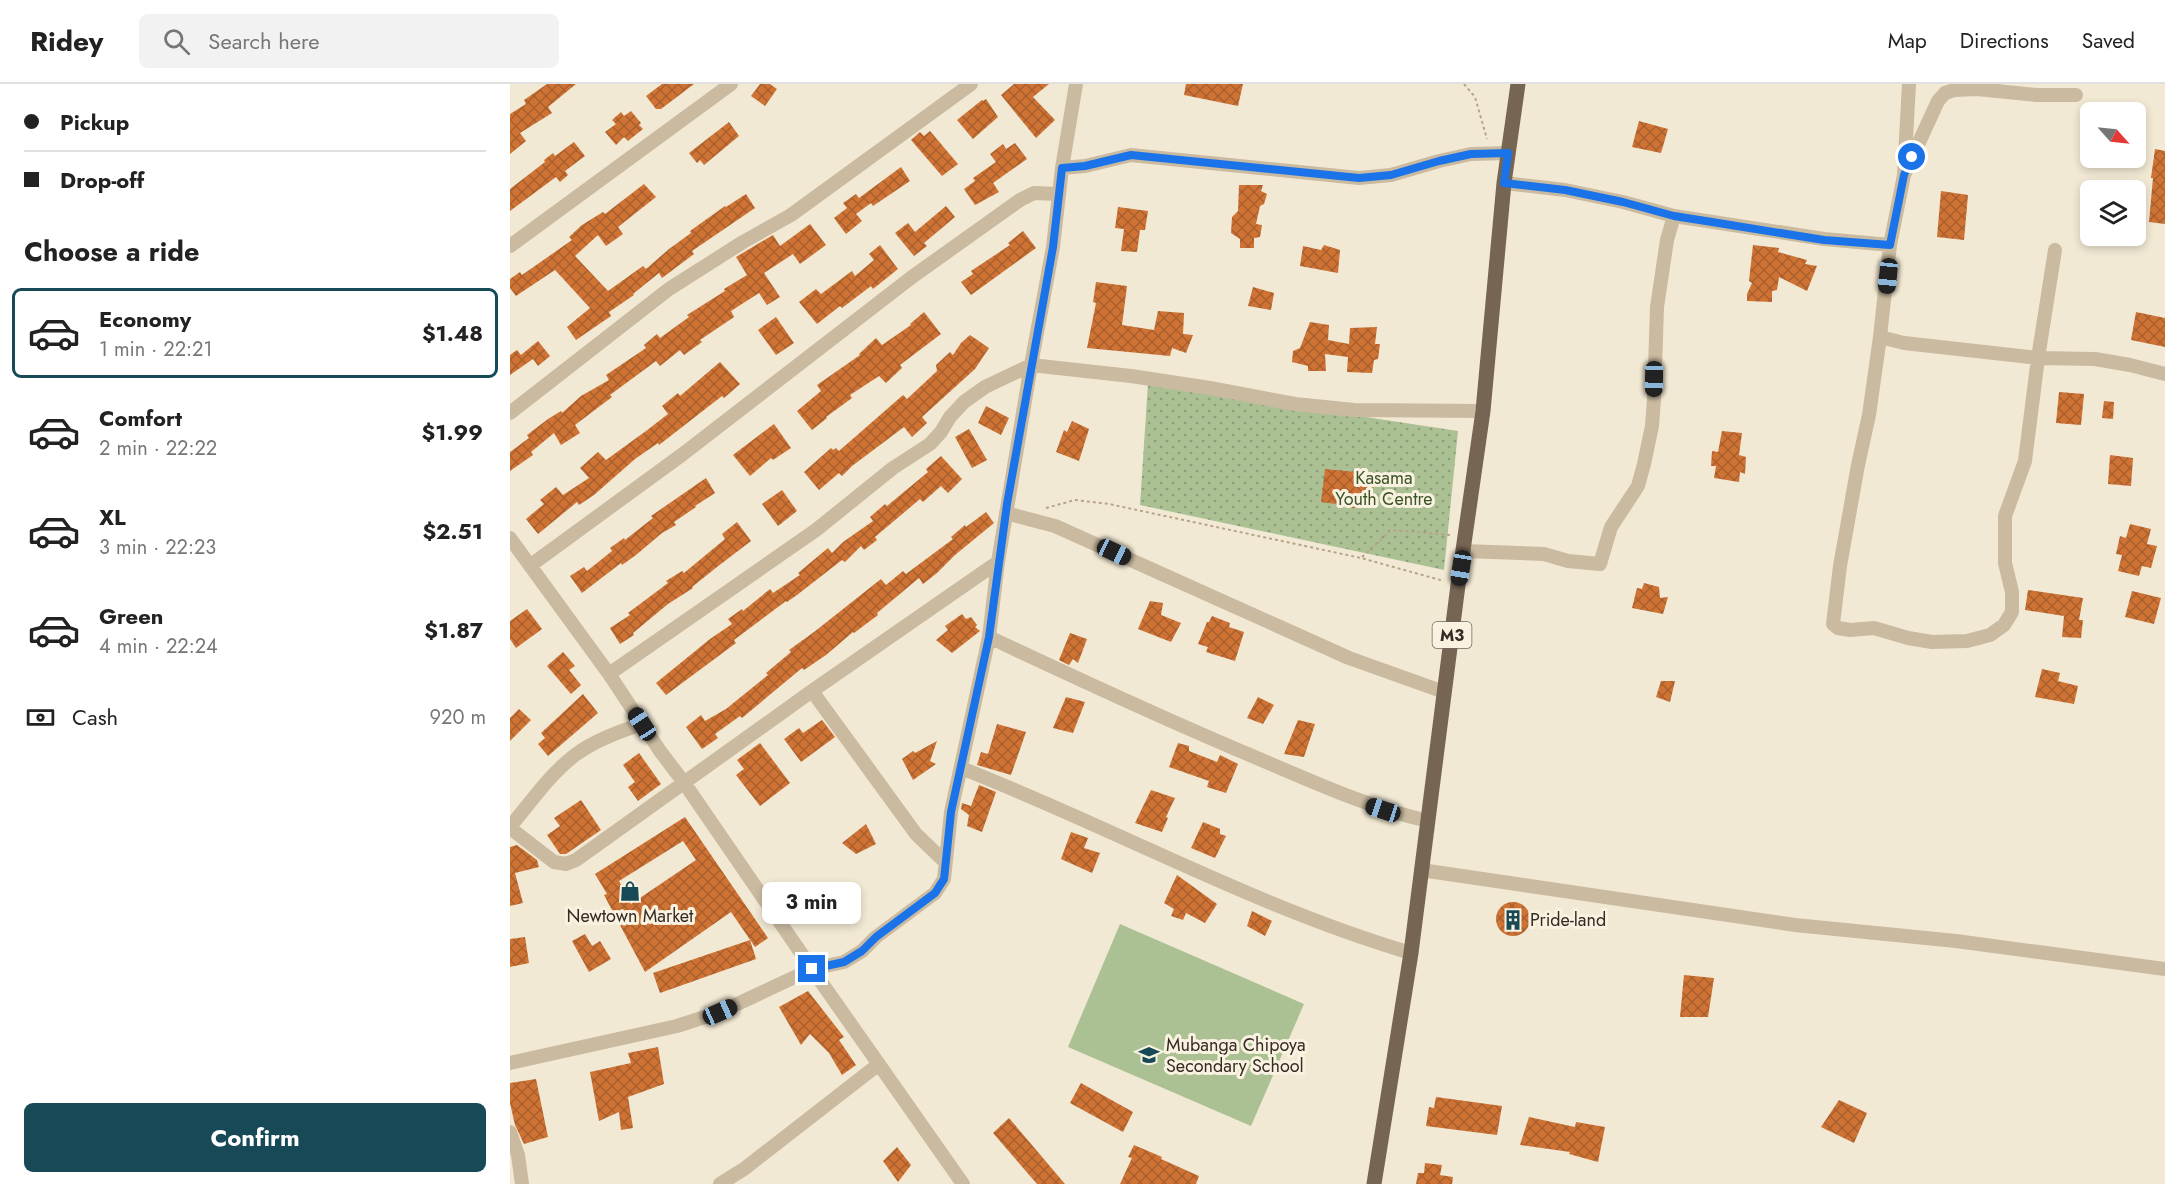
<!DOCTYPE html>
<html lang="en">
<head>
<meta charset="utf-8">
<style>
  :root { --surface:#fff; --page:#f2f2f2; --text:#222; --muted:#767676; --line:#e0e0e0; --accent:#174957 }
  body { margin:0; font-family:Jost,sans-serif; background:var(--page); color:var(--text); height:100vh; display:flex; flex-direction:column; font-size:22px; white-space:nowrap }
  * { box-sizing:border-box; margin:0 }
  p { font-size:20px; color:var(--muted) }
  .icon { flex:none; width:33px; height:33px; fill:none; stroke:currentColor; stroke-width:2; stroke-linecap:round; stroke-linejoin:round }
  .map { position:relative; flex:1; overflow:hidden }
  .side { display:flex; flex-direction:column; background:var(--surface); width:510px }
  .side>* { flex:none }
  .banner { display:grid; align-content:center; height:132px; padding:0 24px; background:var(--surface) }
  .needle { width:39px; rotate:117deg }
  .controls { position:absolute; left:1570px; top:18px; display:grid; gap:12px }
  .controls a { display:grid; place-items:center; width:66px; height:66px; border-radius:9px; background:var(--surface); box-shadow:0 3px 9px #0003; font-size:30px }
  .end { position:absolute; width:27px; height:27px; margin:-14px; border:8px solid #1a73e8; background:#fff; box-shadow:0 0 0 3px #fff }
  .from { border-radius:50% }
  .bubble { position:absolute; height:42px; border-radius:9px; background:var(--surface); box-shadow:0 3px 9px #0003; font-size:20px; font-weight:700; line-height:42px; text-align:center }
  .car { position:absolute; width:18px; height:36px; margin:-18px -9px; border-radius:8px; box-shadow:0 0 4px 2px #0007; background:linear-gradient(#222 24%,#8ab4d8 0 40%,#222 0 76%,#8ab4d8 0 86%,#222 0) }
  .banner b { display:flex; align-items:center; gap:21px; height:57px; font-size:22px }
  .banner b+b { border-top:2px solid var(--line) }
  .banner i { width:15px; height:15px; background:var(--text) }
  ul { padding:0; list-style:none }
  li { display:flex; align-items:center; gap:18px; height:90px; margin:0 12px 9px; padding:0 12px; border:3px solid transparent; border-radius:9px }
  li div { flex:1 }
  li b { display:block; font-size:22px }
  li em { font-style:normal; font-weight:700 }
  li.on { border-color:var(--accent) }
  li>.icon { width:54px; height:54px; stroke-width:1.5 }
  h2 { padding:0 24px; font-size:27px; line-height:72px }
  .pay { display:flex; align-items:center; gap:15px; height:66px; padding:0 24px; font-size:22px }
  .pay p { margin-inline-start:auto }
  .primary-button { display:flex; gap:12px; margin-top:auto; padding:12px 24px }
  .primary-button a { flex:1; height:69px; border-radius:9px; background:var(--accent); color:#fff; font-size:24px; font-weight:700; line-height:69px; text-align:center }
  header { display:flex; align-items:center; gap:36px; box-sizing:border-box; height:84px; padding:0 30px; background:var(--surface); border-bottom:2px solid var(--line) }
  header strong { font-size:28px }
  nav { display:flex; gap:33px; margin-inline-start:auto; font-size:21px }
  .search { width:420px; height:54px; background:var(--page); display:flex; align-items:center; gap:15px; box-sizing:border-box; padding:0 21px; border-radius:9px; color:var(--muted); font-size:22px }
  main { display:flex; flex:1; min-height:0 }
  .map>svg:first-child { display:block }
  .grass { fill:#abc194 }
  .park { fill:url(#park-dots) }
  .building { fill:url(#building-cross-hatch); fill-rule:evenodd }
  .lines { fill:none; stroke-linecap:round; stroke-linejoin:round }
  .path { stroke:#b6a48a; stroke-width:2; stroke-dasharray:3 3; stroke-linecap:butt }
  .street { stroke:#cabaa0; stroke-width:14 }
  .primary { stroke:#776553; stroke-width:15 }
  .route { stroke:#1a73e8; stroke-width:8 }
  .labels { text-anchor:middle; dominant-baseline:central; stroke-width:6; stroke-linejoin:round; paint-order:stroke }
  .shield { fill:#faf2e0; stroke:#6f675c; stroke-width:1.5 }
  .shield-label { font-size:16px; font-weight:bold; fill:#342b24 }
  .park-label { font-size:18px; fill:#3b5326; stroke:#faf2e0 }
  .poi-label { font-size:18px; fill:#342b24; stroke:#faf2e0; text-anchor:start }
</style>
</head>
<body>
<header>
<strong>Ridey</strong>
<div class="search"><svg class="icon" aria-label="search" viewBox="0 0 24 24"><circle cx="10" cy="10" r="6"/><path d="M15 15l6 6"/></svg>Search here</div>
<nav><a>Map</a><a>Directions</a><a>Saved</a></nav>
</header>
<main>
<section class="side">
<div class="banner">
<b><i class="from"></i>Pickup</b>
<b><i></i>Drop-off</b>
</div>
<h2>Choose a ride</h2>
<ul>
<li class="on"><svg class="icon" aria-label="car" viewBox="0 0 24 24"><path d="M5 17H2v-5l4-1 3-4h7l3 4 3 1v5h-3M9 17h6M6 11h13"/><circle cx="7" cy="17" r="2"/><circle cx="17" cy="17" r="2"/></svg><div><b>Economy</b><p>1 min · 22:21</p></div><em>$1.48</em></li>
<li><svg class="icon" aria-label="car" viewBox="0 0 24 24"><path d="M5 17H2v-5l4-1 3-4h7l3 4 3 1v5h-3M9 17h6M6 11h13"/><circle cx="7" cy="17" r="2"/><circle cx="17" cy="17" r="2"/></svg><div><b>Comfort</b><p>2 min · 22:22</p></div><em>$1.99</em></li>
<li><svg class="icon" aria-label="car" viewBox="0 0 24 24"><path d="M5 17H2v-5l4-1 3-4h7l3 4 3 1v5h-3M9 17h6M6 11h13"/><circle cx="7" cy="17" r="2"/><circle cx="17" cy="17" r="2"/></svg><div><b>XL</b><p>3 min · 22:23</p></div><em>$2.51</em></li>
<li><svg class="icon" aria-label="car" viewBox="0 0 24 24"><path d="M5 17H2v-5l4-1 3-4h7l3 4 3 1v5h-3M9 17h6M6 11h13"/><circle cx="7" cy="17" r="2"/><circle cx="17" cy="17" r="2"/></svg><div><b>Green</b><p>4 min · 22:24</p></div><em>$1.87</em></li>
</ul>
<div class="pay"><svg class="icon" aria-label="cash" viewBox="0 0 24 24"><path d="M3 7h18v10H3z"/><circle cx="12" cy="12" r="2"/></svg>Cash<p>920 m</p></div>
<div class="primary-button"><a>Confirm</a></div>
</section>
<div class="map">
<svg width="1655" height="1100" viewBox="0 0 1655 1100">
  <defs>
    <pattern id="park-dots" width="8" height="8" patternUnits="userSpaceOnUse" patternTransform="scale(1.5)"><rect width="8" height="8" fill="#abc194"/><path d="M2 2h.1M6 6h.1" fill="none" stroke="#8c9d79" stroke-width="1.8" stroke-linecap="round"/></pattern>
    <pattern id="building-cross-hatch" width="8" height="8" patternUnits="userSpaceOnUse" patternTransform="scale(1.5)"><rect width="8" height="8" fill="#cf7335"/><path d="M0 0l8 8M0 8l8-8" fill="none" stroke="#a95f2d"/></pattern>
  </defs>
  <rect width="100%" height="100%" fill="#f2e9d4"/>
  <!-- grass -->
  <path class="grass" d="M610,840L794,920L741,1042L558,963Z"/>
  <!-- park -->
  <path class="park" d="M638,300L948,347L934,486L630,421Z"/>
  <!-- building -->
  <path class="building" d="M37,0H66L38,23L42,29L10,49L16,57L0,70V30L16,20L14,16Z
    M152,0H184L151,25H146L136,12Z
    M250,0H260L267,5L255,22L241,12Z
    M504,0H539L523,13L545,36L526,54L491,11Z
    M676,0H733L728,22L674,11Z
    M476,15L488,33L463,55L447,36L472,16L473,17Z
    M121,27L131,39L129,41L133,45L118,57L114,53L106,61L95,48L106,40L102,36L111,28L114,32Z
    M1129,37L1158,45L1151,69L1122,63Z
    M219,38L229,52L194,81L190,76L187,79L179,69Z
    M420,47L448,80L432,92L401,56L410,48L414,52Z
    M64,58L75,72L55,87L58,91L50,98L46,93L0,127V105L35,78L34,76L43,69L45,72Z
    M505,59L517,75L483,99L489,108L465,121L454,105L465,97L463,94L486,78L480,70L493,60L496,65Z
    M1645,65L1655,67V140L1639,138L1643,94H1641Z
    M391,83L400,97L363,122L361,119L346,130L352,137L336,150L324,134L337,124L333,119L346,110L349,114Z
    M134,100L146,113L108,143L113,150L96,162L88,151L65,172L98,207L133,182L136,185L159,165L181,149L180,147L215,122L216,123L236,110L245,124L182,167L184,170L152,194L149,189L123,210L124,211L99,228L101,232L66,256L57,243L80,224L45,186L6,212L0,204V195L10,188L12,191L62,156L59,153L72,141L93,128L95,130Z
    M729,101H753L751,107L757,110L754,120L750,122L746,140L752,141L750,153L744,154V164H730V155L721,149L722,133L728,127Z
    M1431,107L1458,111L1454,156L1427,153Z
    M436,122L445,133L414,159L417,162L404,172L385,149L398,139L405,148Z
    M608,123L638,127L635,146H630L627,168L611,167L614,145L605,144Z
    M300,140L316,161L290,180L283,170L254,189L270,213L257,221L249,209L221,227L224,233L190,256L192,258L174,271L170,266L150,282L146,277L100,311L102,313L65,341L70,349L51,361L44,349L21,368L23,371L0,387V368L19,354L17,351L38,335L51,327L52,329L71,312L99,296L96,291L136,264L134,261L147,250L150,254L179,233L177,231L215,207L214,205L237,191L226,173L263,151L270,162Z
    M513,147L526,164L461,211L451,198L463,190L461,187L500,161L498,159Z
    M370,161L388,185L363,205L361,202L332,224L330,222L307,240L289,218L306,205L311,210L342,187L345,192L364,176L359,170Z
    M814,161L830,166L828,189L790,182L793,162L811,166Z
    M1243,161L1269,164L1268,168L1297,176L1295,180L1307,182L1297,207L1269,193L1267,206L1262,207V218L1237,217V210L1242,199L1239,197Z
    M586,198L617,202L612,241L644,246L648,227L674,229L673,250L683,251L676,269L662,264L660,272L577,264L586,219L583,218Z
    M743,203L764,209L761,226L738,222Z
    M414,228L431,250L390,281L392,284L376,299L369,292L340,311L342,314L316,333L317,334L302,346L287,327L311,307L307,301L350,271L349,270L366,254L372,261L401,241L400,240Z
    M1626,228L1655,234V263L1621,256Z
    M266,233L284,259L266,271L248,246Z
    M800,238L819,241L818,256L839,260L840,244L867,243L865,260H870L868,275L864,276L862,289L837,288L838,273L815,270L816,287H798V282L782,278L783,267L790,264Z
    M460,251L479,264L465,285L412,333L417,339L402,353L394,343L342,382L332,392L329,389L309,406L294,388L321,364L323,366L326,364L329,367L393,311L397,315L427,287L426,281L440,268L443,271L451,259Z
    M28,257L40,272L28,282L23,275L0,291V271L7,266L11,271Z
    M210,278L230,300L214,314L212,312L149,361L148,359L125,375L84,411L69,421L67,418L28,450L16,435L34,420L30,416L46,403L53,411L79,394L70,384L88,368L96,376L136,347L158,330L152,322L168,309L170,312Z
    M1549,308L1574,310L1571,341L1546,339Z
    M1594,317L1604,318L1603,335L1592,334Z
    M476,322L499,334L491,351L468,339Z
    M562,337L579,345L569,377L546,368L554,346L557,348Z
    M264,340L281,364L263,376L261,374L240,392L223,371Z
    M459,345L477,376L462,384L445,353Z
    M1212,347L1232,349L1229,371L1236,373L1235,390L1230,388L1229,398L1204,394L1206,382H1201L1202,367L1208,368Z
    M1600,371L1623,374L1621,402L1598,400Z
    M431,372L452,395L438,409L431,402L413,418L410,415L365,453L367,456L354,466L351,462L335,478L332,476L287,511L277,518L276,517L224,556L226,559L156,611L146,599L200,555L222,540L218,535L232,525L233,527L260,505L263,509L290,491L288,489L318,464L322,469L333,458L363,437L360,433L375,420L377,422L418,388L416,385Z
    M815,385L867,390L858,424H840V422L811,418Z
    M196,394L205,409L185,422L186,423L164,438L166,441L152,449L126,471L112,481L111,479L72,509L60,492L74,483L77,487L102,467L100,464L114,454L115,456L143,434L141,432Z
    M272,406L287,427L268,442L252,420Z
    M476,428L484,439L445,471L427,489L413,500L409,494L367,529L368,531L344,549L343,548L316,571L294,586L292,584L232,634L230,632L205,650L208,654L192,665L176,643L191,631L195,637L216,625L258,591L256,589L281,568L279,566L304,548L371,495L376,501L393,487L396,490L443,455L441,453L455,441L456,443Z
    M227,438L241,457L207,483L182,503L183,504L158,520L123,549L124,551L110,560L100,544L120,531L118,529L158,499L156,497L172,487L174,489L215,455L212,450Z
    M1620,440L1641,445L1637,460L1647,462L1641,484L1632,482L1629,492L1608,487L1612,471L1606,470L1610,452L1616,454Z
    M1134,499L1149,503L1150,514L1158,513L1153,530L1122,524L1127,504L1132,505Z
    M1518,506L1573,514L1569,536H1573L1571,554L1552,553L1554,532L1515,526Z
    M1622,507L1651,514L1644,540L1615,533Z
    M640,517L653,519L651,531L671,539L661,558L628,545Z
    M17,525L32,545L6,564L0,555V537Z
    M452,530L456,535L461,533L467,541L465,543L470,547L442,569L426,556L438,546L435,542Z
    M702,532L720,539L719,543L734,548L725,577L696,568L698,563L688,560L697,538H699Z
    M560,549L577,555L568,579L563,575L559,581L549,576Z
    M53,568L65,582L59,586L71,601L61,610L37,582Z
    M1532,585L1550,589L1548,597L1568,602L1564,620L1525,613Z
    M1151,597H1165L1160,618L1146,613Z
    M73,610L88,629L38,672L28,660L35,654L31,649Z
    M556,613L575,618L563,649L543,644Z
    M748,613L764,621L753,640L737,634Z
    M9,625L21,636L0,657V634Z
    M312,636L325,653L291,678L274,655L289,644L293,649Z
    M788,636L805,640L794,673L774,670Z
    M487,640L516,648L501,691L467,681L471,668L478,670Z
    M427,657L420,677L426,680L403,696L392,675L403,667L405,669Z
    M250,659L280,699L250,722L226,691L234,685L227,676Z
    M668,659L679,662V667L707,678L710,671L728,680L716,709L697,703L699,697L659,683Z
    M129,669L151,700L128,717L118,703L125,698L113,681Z
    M469,701L486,708L472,748L457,742L459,731L451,725L452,719L461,722Z
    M641,706L665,714L656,733L658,734L652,748L625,739Z
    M71,716L91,746L56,770H50L37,751L50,742L44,734Z
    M175,733L258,854L245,863L221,828L135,888L94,811L97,810L85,790ZM173,757L186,776L121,820L109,797Z
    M693,738L710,745V750L716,752L705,774L681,764Z
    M356,740L366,760L346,770L332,759Z
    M561,748L578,754L574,764L590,769L582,789L551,775Z
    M7,761L27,776L29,783L5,789L13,819L0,822V763Z
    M667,791L707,820L695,839L676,829L673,836L661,832L664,825L654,819Z
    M986 835a17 17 0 1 1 34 0a17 17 0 1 1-34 0Z
    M742,827L762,837L755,852L737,842Z
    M75,850L82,862L90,857L101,875L79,888L62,857Z
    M15,853L19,879L0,883V855Z
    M240,856L246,875L150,909L143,889Z
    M1174,891L1204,894L1198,933H1170Z
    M298,907L334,953L329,956L346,981L332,991L319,969L300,950L291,961L269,923Z
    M148,963L154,1000L118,1013L123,1044L111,1046L109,1028L89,1037L80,988L121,979L118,969Z
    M26,995L38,1053L14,1060L5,1041L0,1019V999Z
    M571,999L623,1028L613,1048L560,1019Z
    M926,1013L992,1022L987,1051L916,1042L919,1023L924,1024Z
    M1329,1016L1357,1029L1344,1059L1311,1043Z
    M1019,1033L1065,1043L1066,1038L1095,1043L1088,1078L1059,1070L1060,1068L1010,1061Z
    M499,1034L555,1100H527L483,1049Z
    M624,1061L652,1073L651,1075L689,1092L686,1100H610L622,1074L618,1073Z
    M387,1063L401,1081L388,1098L373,1077Z
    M915,1079L932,1081L930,1091L943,1093L942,1100H906L908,1089H914Z"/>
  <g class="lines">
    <!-- path -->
    <path class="path" d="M954,0L965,13L977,55
      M536,424L565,416L599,420L851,474L934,497
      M852,473L881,446L940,451"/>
    <!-- street -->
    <path class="street" d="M552,84L575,82L621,71L849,94L881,91L929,77L961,70L998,69
      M1394,91L1428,17L1435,9L1444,6L1467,5L1526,11H1566
      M994,99L1055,106L1113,118L1164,132L1314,155L1380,161L1370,253L1394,259L1528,274L1585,275L1620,281L1655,290
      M1380,161L1394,91L1399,0
      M0,162L221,0
      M1370,253L1359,331L1348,381L1330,482L1323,540L1328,544L1340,546L1364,544L1398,554L1422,558L1457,557L1480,551L1494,541L1502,528V508L1495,479V432L1515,377L1528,274L1545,166
      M0,329L159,205L233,158L281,131L461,0
      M496,429L545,442L839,574L934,608
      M0,454L99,590L150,667L175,700L302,885L453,1100
      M954,467L1034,470L1058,477L1090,480L1101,443L1128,402L1134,380L1142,342L1144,315L1147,223L1157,156L1164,132
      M21,481L173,370L402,193L510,116L524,109L549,110
      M479,553C570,596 661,638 754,677C808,700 861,724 918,737
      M99,590L306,446L383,384L420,360L431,348L440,333L454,318L475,303L521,281L621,292L700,304L785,320L844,326L973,327
      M302,607L406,750L435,778
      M451,684C602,743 745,823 901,869
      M0,743C20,719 40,690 65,671C85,656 109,648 132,640
      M0,744L44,778L56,780L66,776L302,607L488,478L521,281L543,163L552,84L566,0
      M911,786L1285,841L1446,857L1655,885
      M0,979L167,942L210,928L302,885L334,878L352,867L366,853L425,809L434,795L441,728L479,553L488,478
      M0,1048L8,1071L12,1100
      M210,1100L234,1085L369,980"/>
    <!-- primary -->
    <path class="primary" d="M864,1100L901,869L948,501L973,327L994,99L1008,0"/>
  </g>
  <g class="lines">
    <!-- route -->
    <path class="route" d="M302,885L334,878L352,867L366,853L425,809L434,795L441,728L479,553L497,420L543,163L552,84L575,82L621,71L849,94L881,91L929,77L961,70L998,69L994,99L1055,106L1113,118L1164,132L1202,138L1314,156L1380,161L1394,91L1402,73"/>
  </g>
  <!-- icons -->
  <defs>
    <g id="shop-bare" transform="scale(1.62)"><path d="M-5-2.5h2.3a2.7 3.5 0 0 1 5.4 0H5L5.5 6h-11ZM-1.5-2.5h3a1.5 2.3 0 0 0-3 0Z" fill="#174957" stroke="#faf2e0" stroke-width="2.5" paint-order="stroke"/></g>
    <g id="building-bare" transform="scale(1.62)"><path d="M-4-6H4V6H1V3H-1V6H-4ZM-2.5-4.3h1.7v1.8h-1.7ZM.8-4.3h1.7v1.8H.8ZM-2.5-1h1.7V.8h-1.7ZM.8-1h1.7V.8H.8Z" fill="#174957" stroke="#faf2e0" stroke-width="2.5" paint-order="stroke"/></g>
    <g id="school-bare" transform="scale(1.62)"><path d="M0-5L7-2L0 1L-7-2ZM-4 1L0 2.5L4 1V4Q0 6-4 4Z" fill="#174957" stroke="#faf2e0" stroke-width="2.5" paint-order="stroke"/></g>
  </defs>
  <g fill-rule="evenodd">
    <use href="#shop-bare" x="120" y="807"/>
    <use href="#building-bare" x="1003" y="836"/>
    <use href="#school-bare" x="639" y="971"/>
  </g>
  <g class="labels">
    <!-- shield labels -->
    <rect class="shield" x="922.5" y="538" width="39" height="26" rx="4.5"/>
    <g class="shield-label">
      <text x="942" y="551">M3</text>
    </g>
    <!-- park labels -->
    <g class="park-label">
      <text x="874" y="394">Kasama<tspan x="874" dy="21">Youth Centre</tspan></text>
    </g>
    <!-- poi labels -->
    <g class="poi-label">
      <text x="120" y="832" text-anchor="middle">Newtown Market</text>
      <text x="1020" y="836">Pride-land</text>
      <text x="656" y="961">Mubanga Chipoya<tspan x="656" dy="21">Secondary School</tspan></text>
    </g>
  </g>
</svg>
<div class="controls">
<a><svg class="needle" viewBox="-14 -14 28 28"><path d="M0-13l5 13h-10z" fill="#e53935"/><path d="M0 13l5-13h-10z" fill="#767676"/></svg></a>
<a><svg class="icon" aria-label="layers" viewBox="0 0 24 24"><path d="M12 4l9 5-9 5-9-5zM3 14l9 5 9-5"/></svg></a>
</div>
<i class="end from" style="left:1402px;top:73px"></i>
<i class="end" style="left:302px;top:885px"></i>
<div class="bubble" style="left:252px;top:798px;width:99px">3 min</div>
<i class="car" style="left:1378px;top:192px;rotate:186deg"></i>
<i class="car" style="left:1144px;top:295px;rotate:181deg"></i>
<i class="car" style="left:604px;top:468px;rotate:115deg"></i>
<i class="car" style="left:951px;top:484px;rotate:189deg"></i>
<i class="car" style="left:132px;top:640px;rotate:327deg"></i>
<i class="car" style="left:873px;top:726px;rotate:288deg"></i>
<i class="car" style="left:210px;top:928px;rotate:66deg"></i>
</div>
</main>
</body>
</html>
